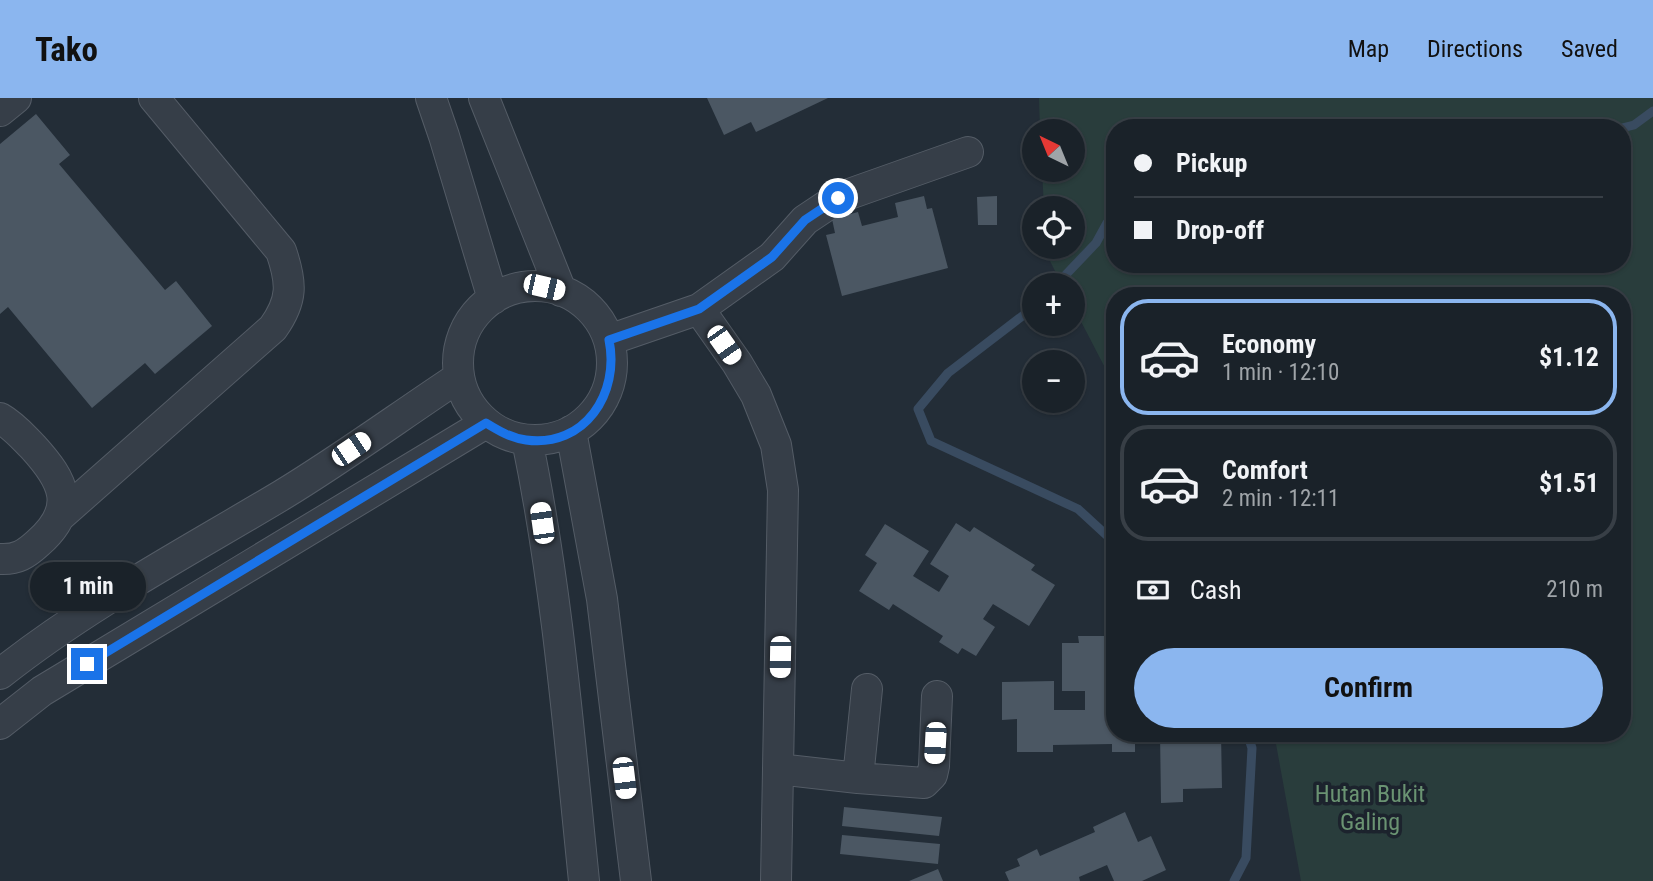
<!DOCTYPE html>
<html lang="en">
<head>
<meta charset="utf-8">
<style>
  :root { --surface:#1a2229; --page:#232a31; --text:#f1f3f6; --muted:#9fa4a8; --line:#383f46; --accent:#8bb6ef }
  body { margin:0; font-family:"Roboto Condensed",sans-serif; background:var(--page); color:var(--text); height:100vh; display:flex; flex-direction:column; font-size:26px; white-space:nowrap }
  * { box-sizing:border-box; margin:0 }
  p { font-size:23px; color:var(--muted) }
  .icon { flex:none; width:38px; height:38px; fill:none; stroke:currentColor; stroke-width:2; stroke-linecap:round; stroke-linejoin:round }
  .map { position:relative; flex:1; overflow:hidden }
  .sheet { position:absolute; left:1106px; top:189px; width:525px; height:455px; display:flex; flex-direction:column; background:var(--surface); border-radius:28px; box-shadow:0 2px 5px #0004,0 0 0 2px var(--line) }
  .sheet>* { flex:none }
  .banner { position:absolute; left:1106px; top:21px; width:525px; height:154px; border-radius:28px; box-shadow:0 2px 5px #0004,0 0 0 2px var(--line); display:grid; align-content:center; height:154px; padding:0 28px; background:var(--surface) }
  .needle { width:46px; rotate:317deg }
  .controls { position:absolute; left:1022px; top:21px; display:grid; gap:14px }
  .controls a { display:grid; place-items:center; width:63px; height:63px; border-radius:50%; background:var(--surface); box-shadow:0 2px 5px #0004,0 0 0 2px var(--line); font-size:35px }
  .end { position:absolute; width:32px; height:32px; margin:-16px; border:9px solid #1a73e8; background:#fff; box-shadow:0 0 0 4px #fff }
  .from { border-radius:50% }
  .bubble { position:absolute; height:49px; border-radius:24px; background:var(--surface); box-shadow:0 2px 5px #0004,0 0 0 2px var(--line); font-size:23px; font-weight:700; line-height:49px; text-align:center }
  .car { position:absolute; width:21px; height:42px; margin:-21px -10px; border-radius:9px; box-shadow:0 0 5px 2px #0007; background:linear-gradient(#fff 24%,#345 0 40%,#fff 0 76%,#345 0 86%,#fff 0) }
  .banner b { display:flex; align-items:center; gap:24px; height:66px; font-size:26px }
  .banner b+b { border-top:2px solid var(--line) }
  .banner i { width:18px; height:18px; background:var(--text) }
  ul { padding:12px 0 0; list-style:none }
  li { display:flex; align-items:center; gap:21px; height:116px; margin:0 14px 10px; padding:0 14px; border:4px solid var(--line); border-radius:28px }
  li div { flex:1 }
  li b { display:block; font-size:26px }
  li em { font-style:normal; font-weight:700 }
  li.active { border-color:var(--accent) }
  li>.icon { width:63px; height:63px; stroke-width:1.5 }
  .pay { display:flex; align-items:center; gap:18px; height:77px; padding:0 28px; font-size:26px }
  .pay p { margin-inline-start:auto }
  .action { display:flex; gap:14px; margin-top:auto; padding:14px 28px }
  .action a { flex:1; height:80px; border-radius:42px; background:var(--accent); color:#111; font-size:28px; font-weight:700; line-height:80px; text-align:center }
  header { display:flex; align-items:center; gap:42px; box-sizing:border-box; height:98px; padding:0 35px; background:var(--accent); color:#111 }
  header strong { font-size:33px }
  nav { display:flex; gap:38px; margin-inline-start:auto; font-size:24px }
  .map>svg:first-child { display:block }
  .green { fill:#293d3c; fill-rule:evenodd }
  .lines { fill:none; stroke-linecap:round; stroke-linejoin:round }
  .stream { stroke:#394b60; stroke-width:9 }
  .building { fill:#4b5763 }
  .minor-casing { stroke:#545c66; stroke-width:32 }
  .minor { stroke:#363e48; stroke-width:30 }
  .route { stroke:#1a73e8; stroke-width:9 }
  .labels { text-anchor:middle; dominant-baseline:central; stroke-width:7; stroke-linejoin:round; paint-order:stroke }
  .park-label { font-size:24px; fill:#6a9372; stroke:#1c232d }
</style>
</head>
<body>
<header>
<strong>Tako</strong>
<nav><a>Map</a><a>Directions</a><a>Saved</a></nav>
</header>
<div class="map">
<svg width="1653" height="783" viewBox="0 0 1653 783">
  <rect width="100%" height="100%" fill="#232d37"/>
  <!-- green -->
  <path class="green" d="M1039,0H1653V783H1301L1274,635H1622V198H1115V289L1073,208V187H1062L1046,155L1045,149H1073V110H1044L1042,72H1073V33H1040ZM1115,30H1622V166H1115Z"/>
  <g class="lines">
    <!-- stream -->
    <path class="stream" d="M1622,30L1634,27L1653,13
      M1056,187L1096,145L1107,125L1115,117
      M1034,209L948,275L918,311L931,343L1078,411L1115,445
      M1234,783L1246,760L1252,650L1247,635"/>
  </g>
  <!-- building -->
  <path class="building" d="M707,0H828L756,34L751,24L724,37Z
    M36,16L70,57L59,66L165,192L176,183L212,228L155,276L145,265L92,310L8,209L0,216V46Z
    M924,98L927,111L932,110L948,170L842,198L826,137L835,135L832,121L858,114L862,128L898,119L895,105Z
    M997,98V127H978L977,99Z
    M956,425L970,434L974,429L1035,467L1031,472L1055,487L1029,528L993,506L983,521L995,529L976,558L962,550L958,556L939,544L943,538L893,506L889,512L859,493L877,465L865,457L885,426L929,453L913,478L939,494L949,478L930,466Z
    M1078,538H1115V635H1151V645L1135,646V654H1112V646L1053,647V654H1017V621L1002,622V584L1054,583V612H1085V593H1062V545H1079Z
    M1160,635H1221L1222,690L1183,691V704L1161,705Z
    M844,709L942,719L939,738L842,728Z
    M1125,714L1138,744L1151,738L1166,772L1142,783H1114L1107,767L1079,779L1080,783H1009L1005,774L1020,768L1017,761L1037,751L1040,758L1095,734L1093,729Z
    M842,737L940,746L938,766L840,756Z
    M938,771L943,783H909Z"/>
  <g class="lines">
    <!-- minor casing -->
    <g class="minor-casing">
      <path id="minor" d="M431,0L444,38L493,201
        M484,0L561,193
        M0,13L16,0
        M458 265a77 77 0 1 1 154 0a77 77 0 1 1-154 0Z
        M699,211L737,265L756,297L776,347L783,392L776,783
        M609,242L699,211L772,159L805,122L838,100L968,54
        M0,320C14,328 22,338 33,349C64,383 78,410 38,445C26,456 17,462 0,461
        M571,333L602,501L636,783
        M527,342C557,487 569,636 584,783
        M60,418L273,230C293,202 292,185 281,153L154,0
        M0,576C87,507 187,454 282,397C343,360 400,318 459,279
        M0,626L42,593L486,325
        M778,671L858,680L924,685L932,677L934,668L937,598
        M858,680L867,591"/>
    </g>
    <!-- minor -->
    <use href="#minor" class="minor"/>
  </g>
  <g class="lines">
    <!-- route -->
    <path class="route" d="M87,566L486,325C499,333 511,340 526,342C585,350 620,295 609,242L699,211L772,159L805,122L838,100"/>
  </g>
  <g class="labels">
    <!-- park labels -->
    <g class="park-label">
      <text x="1370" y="696">Hutan Bukit<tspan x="1370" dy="28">Galing</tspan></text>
    </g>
  </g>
</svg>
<div class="controls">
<a><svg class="needle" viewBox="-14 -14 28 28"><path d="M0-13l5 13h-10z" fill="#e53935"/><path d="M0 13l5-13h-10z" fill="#9fa4a8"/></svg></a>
<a><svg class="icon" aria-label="locate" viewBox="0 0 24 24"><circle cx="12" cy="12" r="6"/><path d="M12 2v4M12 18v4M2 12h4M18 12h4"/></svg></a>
<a>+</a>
<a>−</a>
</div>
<i class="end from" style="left:838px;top:100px"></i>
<i class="end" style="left:87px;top:566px"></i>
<div class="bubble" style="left:30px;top:464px;width:116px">1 min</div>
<i class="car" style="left:544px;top:189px;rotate:103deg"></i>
<i class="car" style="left:724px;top:247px;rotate:145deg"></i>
<i class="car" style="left:351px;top:351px;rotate:56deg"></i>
<i class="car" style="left:542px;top:425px;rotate:352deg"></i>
<i class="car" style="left:780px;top:559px;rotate:181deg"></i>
<i class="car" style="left:935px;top:645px;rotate:183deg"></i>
<i class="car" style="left:624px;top:680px;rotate:173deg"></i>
<div class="banner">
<b><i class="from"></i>Pickup</b>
<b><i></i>Drop-off</b>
</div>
<section class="sheet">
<ul>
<li class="active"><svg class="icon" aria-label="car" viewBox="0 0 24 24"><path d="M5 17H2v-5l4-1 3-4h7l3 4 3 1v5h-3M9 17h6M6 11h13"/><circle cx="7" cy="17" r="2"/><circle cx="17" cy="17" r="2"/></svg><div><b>Economy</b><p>1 min · 12:10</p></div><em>$1.12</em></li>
<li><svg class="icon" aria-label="car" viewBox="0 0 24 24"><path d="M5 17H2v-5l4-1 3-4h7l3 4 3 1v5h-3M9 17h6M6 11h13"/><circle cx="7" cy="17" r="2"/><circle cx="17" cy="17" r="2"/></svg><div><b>Comfort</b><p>2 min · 12:11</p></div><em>$1.51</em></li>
</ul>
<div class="pay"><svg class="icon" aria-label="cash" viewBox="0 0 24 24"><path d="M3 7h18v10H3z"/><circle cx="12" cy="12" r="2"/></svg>Cash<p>210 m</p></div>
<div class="action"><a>Confirm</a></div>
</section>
</div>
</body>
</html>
